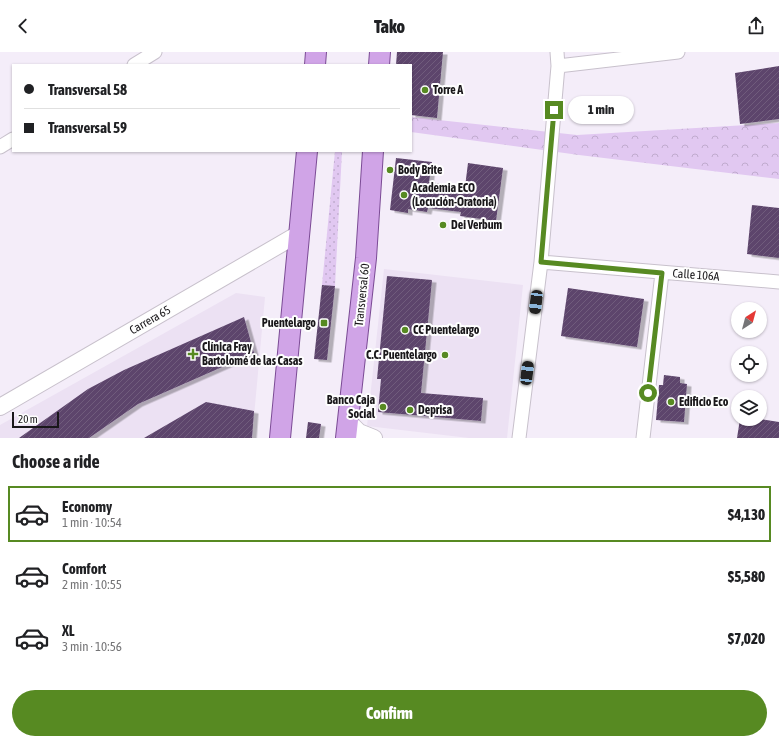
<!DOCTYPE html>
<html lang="en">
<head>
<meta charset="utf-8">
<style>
  :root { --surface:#fff; --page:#f6f6f6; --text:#202124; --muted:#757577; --line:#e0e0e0; --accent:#578a22 }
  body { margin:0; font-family:"Asap Condensed",sans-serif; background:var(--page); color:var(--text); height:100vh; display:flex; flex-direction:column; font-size:15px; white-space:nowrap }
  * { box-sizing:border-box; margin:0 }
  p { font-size:13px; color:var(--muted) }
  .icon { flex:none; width:22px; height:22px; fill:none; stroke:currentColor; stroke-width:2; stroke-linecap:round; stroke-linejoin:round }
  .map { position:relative; height:386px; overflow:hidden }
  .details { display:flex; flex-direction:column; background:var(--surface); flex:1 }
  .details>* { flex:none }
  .banner { position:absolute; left:12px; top:12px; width:400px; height:88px; border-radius:0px; box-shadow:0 1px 3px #0004; display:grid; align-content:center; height:88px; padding:0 12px; background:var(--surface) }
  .needle { width:26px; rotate:36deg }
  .buttons { position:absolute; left:731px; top:250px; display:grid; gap:8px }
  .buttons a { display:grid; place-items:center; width:36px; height:36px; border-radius:50%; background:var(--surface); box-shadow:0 1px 3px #0004; font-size:20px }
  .scale { position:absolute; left:12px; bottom:10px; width:47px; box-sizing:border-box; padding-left:4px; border:2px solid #19171a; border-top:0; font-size:11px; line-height:14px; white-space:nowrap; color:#19171a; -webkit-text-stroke:3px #fefefe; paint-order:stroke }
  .end { position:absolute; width:18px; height:18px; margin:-9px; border:5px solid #578a22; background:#fff; box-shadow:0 0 0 2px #fff }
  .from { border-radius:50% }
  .bubble { position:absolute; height:28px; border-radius:14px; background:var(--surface); box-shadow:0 1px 3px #0004; font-size:13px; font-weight:800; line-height:28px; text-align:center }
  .car { position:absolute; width:12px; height:24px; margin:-12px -6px; border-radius:5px; box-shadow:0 0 3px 1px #0007; background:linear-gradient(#222 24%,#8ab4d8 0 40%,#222 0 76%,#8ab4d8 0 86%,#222 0) }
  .banner b { display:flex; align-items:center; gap:14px; height:38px; font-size:15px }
  .banner b+b { border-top:1px solid var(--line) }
  .banner i { width:10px; height:10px; background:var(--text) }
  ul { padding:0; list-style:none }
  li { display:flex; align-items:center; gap:12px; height:56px; margin:0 8px 6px; padding:0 4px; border:2px solid transparent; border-radius:0px }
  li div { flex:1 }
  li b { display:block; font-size:15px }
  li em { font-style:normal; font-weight:800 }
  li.current { border-color:var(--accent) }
  li>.icon { width:36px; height:36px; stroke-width:1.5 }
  h2 { padding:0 12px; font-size:18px; line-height:48px }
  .button { display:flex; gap:8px; margin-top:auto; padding:8px 12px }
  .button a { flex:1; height:46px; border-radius:24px; background:var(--accent); color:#fff; font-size:16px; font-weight:800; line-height:46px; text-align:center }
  header { display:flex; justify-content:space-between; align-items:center; height:52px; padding:0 12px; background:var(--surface); font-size:18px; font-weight:800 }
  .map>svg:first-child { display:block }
  .built { fill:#ece1f3 }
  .grass { fill:url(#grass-dots) }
  .park { fill:url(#park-crowns) }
  .building { fill:url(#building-hatch); filter:url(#shadow) }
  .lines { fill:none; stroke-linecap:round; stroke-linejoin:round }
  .minor-casing { stroke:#c8c1cc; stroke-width:15 }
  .tertiary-casing { stroke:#c8c1cc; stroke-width:18 }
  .primary-casing { stroke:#7b4b95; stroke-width:22 }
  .minor { stroke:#fff; stroke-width:13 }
  .tertiary { stroke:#fff; stroke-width:16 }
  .primary { stroke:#d0a4e7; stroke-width:20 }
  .route { stroke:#578a22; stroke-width:5 }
  .poi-dot { fill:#578a22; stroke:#fefefe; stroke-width:1.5 }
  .labels { text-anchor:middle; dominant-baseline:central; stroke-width:4; stroke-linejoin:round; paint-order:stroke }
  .poi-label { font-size:12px; font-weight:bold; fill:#19171a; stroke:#fefefe; text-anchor:start }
  .street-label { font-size:12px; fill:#19171a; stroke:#fefefe }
</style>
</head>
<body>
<header><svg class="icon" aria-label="back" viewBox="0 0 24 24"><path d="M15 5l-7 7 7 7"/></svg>Tako<svg class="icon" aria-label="share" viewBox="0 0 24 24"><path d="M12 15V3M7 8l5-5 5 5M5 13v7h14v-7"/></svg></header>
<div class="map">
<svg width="779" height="386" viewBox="0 0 779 386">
  <defs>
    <pattern id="grass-dots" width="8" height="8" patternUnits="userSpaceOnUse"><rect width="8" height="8" fill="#e1c8f1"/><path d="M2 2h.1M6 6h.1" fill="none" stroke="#c0abce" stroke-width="1.8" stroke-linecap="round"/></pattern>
    <pattern id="park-crowns" width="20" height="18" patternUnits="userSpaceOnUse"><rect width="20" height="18" fill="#e1c8f1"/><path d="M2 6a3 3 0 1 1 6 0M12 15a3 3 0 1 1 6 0" fill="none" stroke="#c0abce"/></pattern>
    <pattern id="building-hatch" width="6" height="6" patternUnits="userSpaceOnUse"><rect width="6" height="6" fill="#5d456c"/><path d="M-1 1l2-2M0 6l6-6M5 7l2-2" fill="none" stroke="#705c7c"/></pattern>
    <filter id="shadow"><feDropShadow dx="4.5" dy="2.5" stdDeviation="0" flood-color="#0004"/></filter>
  </defs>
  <rect width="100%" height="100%" fill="#f4edf9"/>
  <!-- built -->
  <path class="built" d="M384,217L523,233L507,386H469L367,374Z
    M236,241L265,245L252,386H0V373Z"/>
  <!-- grass -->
  <path class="grass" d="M335,99H342L335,234L322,233Z"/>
  <!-- park -->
  <path class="park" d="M411,65L577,83L779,71V127L579,103L411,80Z"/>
  <!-- building -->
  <path class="building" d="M397,0H443L437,66L411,63V13H396Z
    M779,14V67L740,72L735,21Z
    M396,106L432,110L429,130L465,135L468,111L503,116L496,169L460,164L461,160L428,156L427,160L408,157V161L390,158Z
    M752,153L779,156V206L747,202Z
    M387,224L432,228L421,341L483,346L481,369L378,360L381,327H377Z
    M322,233L335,234L327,308L314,307Z
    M568,236L644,247L637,295L561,284Z
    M244,265L254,301L138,352L89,386H19L88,337L124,318Z
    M664,323L680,325V331L687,332L684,370L656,368L659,333H663Z
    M206,350L254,359L252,386H144Z
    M740,367H760L779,370V386H737Z
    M308,370L321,372L319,386H306Z"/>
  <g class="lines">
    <!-- minor casing -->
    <g class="minor-casing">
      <path id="minor" d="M134,13L155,0
        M558,14L678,0
        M0,95L13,87
        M541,210L779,230
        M519,386L541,210L558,14L557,0
        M643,386L662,221"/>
    </g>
    <!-- tertiary casing -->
    <g class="tertiary-casing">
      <path id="tertiary" d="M0,355L300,181
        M348,369L359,380L374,386"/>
    </g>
    <!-- primary casing -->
    <g class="primary-casing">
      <path id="primary" d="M315,13L316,0
        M379,13L380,0
        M280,386L307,99
        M346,386L366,206L373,99"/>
    </g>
    <!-- minor -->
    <use href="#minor" class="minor"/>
    <!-- tertiary -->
    <use href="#tertiary" class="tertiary"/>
    <!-- primary -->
    <use href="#primary" class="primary"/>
  </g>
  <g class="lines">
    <!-- route -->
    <path class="route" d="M554,58L541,210L662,221L648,341"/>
  </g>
  <!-- markers -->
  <g class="poi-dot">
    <circle cx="425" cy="38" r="4"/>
    <circle cx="390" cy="118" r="4"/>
    <circle cx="404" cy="143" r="4"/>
    <circle cx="443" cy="173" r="4"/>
    <rect x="320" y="267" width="8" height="8" rx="2"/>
    <circle cx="405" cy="278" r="4"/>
    <path d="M191 296h4v4h4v4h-4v4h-4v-4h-4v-4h4z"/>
    <circle cx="445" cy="303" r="4"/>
    <circle cx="671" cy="350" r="4"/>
    <circle cx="383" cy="355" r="4"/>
    <circle cx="410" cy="358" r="4"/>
  </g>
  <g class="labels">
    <!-- poi labels -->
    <g class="poi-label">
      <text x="433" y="38">Torre A</text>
      <text x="398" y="118">Body Brite</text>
      <text x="412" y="136">Academia ECO<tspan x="412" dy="14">(Locución-Oratoria)</tspan></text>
      <text x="451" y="173">Dei Verbum</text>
      <text x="316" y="271" text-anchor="end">Puentelargo</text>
      <text x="413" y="278">CC Puentelargo</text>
      <text x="202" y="295">Clínica Fray<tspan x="202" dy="14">Bartolomé de las Casas</tspan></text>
      <text x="437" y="303" text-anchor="end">C.C. Puentelargo</text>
      <text x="375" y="348" text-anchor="end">Banco Caja<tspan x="375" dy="14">Social</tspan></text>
      <text x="679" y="350">Edificio Eco</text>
      <text x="418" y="358">Deprisa</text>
    </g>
    <!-- street labels -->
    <g class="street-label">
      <text transform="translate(696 223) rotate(4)">Calle 106A</text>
      <text transform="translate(362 243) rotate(-84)">Transversal 60</text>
      <text transform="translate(150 268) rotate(-30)">Carrera 65</text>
    </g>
  </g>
</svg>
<div class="buttons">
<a><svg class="needle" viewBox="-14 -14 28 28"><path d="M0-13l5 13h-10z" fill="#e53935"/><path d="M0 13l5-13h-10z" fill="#757577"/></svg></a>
<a><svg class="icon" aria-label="locate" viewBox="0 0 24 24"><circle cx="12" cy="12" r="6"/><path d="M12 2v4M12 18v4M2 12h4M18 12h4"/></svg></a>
<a><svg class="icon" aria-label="layers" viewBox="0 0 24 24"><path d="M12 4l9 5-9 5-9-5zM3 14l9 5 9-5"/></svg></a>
</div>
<div class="scale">20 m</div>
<i class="end from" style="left:648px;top:341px"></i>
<i class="end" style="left:554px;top:58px"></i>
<div class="bubble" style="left:568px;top:44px;width:66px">1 min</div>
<i class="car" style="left:536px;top:250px;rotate:187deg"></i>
<i class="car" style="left:527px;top:321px;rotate:7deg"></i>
<div class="banner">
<b><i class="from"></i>Transversal 58</b>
<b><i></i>Transversal 59</b>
</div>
</div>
<section class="details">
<h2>Choose a ride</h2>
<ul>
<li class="current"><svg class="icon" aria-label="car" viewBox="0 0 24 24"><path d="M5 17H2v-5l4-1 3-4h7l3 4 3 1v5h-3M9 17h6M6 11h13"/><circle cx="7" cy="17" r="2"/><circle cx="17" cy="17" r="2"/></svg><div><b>Economy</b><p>1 min · 10:54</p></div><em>$4,130</em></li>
<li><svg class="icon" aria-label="car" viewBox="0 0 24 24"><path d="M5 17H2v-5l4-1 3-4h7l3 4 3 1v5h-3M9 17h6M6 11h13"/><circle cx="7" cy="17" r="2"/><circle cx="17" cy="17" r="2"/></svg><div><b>Comfort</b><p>2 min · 10:55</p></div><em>$5,580</em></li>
<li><svg class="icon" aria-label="car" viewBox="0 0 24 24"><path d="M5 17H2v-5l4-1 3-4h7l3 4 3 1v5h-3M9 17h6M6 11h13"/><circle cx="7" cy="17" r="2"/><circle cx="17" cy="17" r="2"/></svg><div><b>XL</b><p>3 min · 10:56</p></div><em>$7,020</em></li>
</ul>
<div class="button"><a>Confirm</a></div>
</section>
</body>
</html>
